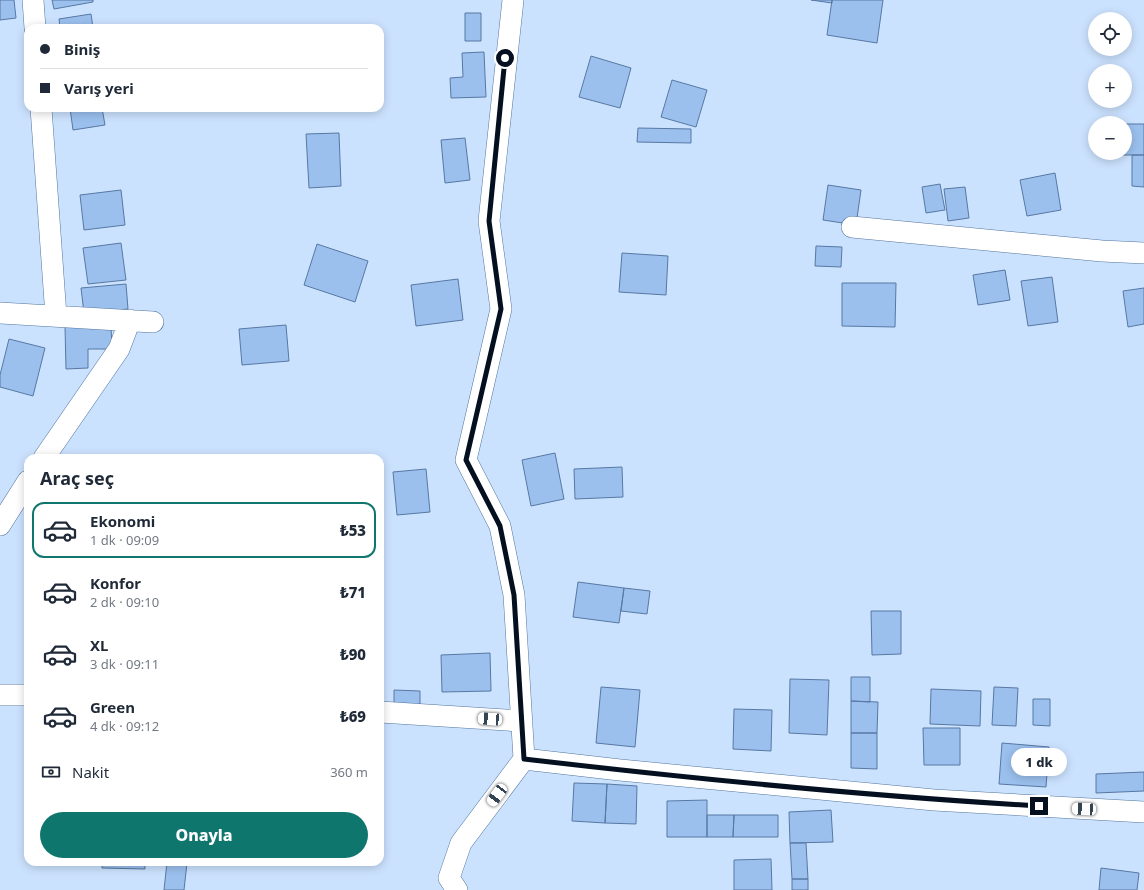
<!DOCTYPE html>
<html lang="tr">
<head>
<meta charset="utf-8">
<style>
  :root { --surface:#fff; --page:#f6f6f7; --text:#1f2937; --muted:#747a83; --line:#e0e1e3; --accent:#0f766e }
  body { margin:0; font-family:"Noto Sans",sans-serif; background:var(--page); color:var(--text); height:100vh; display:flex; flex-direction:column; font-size:15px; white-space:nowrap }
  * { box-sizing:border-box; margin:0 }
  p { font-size:13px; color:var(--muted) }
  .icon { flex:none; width:22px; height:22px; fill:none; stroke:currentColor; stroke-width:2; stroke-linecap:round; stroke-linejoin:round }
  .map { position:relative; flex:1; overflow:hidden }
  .side { position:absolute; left:24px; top:454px; width:360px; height:412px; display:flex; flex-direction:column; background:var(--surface); border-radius:12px; box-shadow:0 2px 10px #0003 }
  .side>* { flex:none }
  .hud { position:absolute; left:24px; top:24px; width:360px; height:88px; border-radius:12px; box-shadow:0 2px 10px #0003; display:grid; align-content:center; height:88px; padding:0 16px; background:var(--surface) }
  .tools { position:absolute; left:1088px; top:12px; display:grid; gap:8px }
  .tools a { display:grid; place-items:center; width:44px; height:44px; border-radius:50%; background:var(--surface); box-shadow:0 2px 10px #0003; font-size:20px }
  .end { position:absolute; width:18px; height:18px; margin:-9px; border:5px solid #041020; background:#fff; box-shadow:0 0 0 2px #fff }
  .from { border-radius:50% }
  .bubble { position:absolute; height:28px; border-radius:14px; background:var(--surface); box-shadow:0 2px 10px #0003; font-size:13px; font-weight:800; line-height:28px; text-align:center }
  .car { position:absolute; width:12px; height:24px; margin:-12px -6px; border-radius:5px; box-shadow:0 0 3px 1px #0007; background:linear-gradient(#fff 24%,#345 0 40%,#fff 0 76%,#345 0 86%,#fff 0) }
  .hud b { display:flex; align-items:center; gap:14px; height:38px; font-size:15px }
  .hud b+b { border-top:1px solid var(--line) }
  .hud i { width:10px; height:10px; background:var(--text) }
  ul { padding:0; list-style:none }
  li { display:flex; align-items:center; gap:12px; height:56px; margin:0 8px 6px; padding:0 8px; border:2px solid transparent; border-radius:12px }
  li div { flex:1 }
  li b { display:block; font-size:15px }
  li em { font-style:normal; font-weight:800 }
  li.active { border-color:var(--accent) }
  li>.icon { width:36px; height:36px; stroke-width:1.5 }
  h2 { padding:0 16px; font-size:18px; line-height:48px }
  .pay { display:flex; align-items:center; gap:10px; height:44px; padding:0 16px; font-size:15px }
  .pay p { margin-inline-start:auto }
  .action { display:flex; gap:8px; margin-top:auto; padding:8px 16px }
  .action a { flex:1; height:46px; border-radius:24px; background:var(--accent); color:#fff; font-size:16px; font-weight:800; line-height:46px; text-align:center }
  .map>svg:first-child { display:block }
  .building { fill:#9bc0ee; stroke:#5778a3 }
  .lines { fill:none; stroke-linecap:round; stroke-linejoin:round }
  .minor-casing { stroke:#53759f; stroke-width:22 }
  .minor { stroke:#fff; stroke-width:21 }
  .route { stroke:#041020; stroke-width:5 }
</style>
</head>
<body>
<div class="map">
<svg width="1144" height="890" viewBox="0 0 1144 890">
  <rect width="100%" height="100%" fill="#cbe2fe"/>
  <!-- building -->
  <path class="building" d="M0,0H14L16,18L0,20Z
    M52,0H93V2L54,9Z
    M811,0H832V3Z
    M832,0H883L877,43L827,35Z
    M465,13H481V41H465Z
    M91,14L93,28H60L59,19Z
    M484,52L486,97L451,98L450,78L463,77L462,53Z
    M591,56L631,68L620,108L579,97Z
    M672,80L707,90L696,127L661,117Z
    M70,108H102L105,125L73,130Z
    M1125,124H1144V155H1122V153H1125Z
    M638,128L691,129V143L637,142Z
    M339,133L341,186L309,188L306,134Z
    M465,138L470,180L445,183L441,140Z
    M1132,155H1144V187L1132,186Z
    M1055,173L1061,210L1027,216L1020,180Z
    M940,184L945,210L926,213L922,187Z
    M828,185L861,190L856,225L823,220Z
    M965,187L969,218L948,221L944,189Z
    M121,190L125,225L84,230L80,195Z
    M121,243L126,280L88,284L83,248Z
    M317,244L368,261L355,302L304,285Z
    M816,246L842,247L841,267L815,266Z
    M622,253L668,256L666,295L619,292Z
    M1005,270L1010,300L978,305L973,275Z
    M1052,277L1058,322L1028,326L1021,281Z
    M458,279L463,320L416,326L411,285Z
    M842,283H896L895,327L842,326Z
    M126,284L128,309L84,313L81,288Z
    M1144,288V324L1128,327L1123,291Z
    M286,325L289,361L242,365L239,329Z
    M111,326L112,349H88V368L66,369L65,327Z
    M9,339L45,348L33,396L0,387V375Z
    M555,453L564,499L531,506L522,460Z
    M622,467L623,497L575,499L574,469Z
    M426,469L430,512L397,515L393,472Z
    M578,582L624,588L619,623L573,617Z
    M624,588L650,591L647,614L621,611Z
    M871,611H901V654L872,655Z
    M490,653L491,691L442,692L441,655Z
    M851,677H870V702L851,701Z
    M790,679L829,680L827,735L789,733Z
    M601,687L640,690L635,747L596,743Z
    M994,687L1018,688L1016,726L992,725Z
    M931,689L981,691L980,726L930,724Z
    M394,690L420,691V708H394Z
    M1033,699H1050V726L1033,725Z
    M851,701L878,702L877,733H851Z
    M734,709L772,710L771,751L733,749Z
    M923,728H960V765H924Z
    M851,733H877V769L851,768Z
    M1002,743L1049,747L1046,787L999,784Z
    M1144,772V791L1096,793V774Z
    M574,783L607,784L605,823L572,821Z
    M607,784L637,786L636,824L605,823Z
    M707,800V837H667V801Z
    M831,810L833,842L790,843L789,812Z
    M707,815H734L733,837H707Z
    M734,815H778V837H733Z
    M790,843H806L808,879H792Z
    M771,859L772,890H734V860Z
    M102,862H145V869L102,868Z
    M167,862L187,863L184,890H164Z
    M1101,868L1139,873L1137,890H1099Z
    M792,879H808V890H792Z"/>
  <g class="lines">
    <!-- minor casing -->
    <g class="minor-casing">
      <path id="minor" d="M33,0L35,28
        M41,108L56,316
        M852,227L1102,251L1144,253
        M0,313L153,322
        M44,458L119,349L130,320
        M0,525L28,481
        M0,695H28
        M380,712L522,721
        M524,759L620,770L934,800L1144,812
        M457,890L449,878L461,843L524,759L514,595L500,526L466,460L501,309L489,221L513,0"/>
    </g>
    <!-- minor -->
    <use href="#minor" class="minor"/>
  </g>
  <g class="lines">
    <!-- route -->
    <path class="route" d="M505,58L489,221L501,309L466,460L500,526L514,595L524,759C695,779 867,796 1039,806"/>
  </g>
</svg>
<div class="tools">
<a><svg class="icon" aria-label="locate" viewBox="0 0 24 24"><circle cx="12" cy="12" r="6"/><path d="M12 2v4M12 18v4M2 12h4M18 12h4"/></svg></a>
<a>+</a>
<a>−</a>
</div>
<i class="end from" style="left:505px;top:58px"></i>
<i class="end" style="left:1039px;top:806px"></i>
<div class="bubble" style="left:1011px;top:748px;width:56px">1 dk</div>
<i class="car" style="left:490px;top:719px;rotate:274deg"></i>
<i class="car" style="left:497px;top:795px;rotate:217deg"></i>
<i class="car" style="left:1084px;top:809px;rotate:273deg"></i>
<div class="hud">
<b><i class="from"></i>Biniş</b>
<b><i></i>Varış yeri</b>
</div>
<section class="side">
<h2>Araç seç</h2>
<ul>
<li class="active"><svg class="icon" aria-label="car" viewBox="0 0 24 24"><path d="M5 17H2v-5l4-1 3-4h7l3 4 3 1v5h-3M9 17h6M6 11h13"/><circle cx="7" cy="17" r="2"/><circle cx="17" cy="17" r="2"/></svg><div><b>Ekonomi</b><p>1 dk · 09:09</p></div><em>₺53</em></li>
<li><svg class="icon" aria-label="car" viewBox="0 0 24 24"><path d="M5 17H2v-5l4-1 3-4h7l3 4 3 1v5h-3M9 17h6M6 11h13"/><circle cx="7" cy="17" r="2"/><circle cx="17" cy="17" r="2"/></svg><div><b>Konfor</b><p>2 dk · 09:10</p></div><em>₺71</em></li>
<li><svg class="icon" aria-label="car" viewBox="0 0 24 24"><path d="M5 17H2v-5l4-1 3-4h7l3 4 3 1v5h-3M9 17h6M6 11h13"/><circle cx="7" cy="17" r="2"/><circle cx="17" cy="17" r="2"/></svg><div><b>XL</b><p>3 dk · 09:11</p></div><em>₺90</em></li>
<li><svg class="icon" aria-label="car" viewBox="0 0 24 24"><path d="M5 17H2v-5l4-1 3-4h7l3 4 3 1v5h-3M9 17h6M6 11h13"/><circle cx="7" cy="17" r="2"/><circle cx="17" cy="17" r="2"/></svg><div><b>Green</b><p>4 dk · 09:12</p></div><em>₺69</em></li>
</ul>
<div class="pay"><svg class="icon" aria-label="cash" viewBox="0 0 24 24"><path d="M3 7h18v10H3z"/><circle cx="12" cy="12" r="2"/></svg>Nakit<p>360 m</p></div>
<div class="action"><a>Onayla</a></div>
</section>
</div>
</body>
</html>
